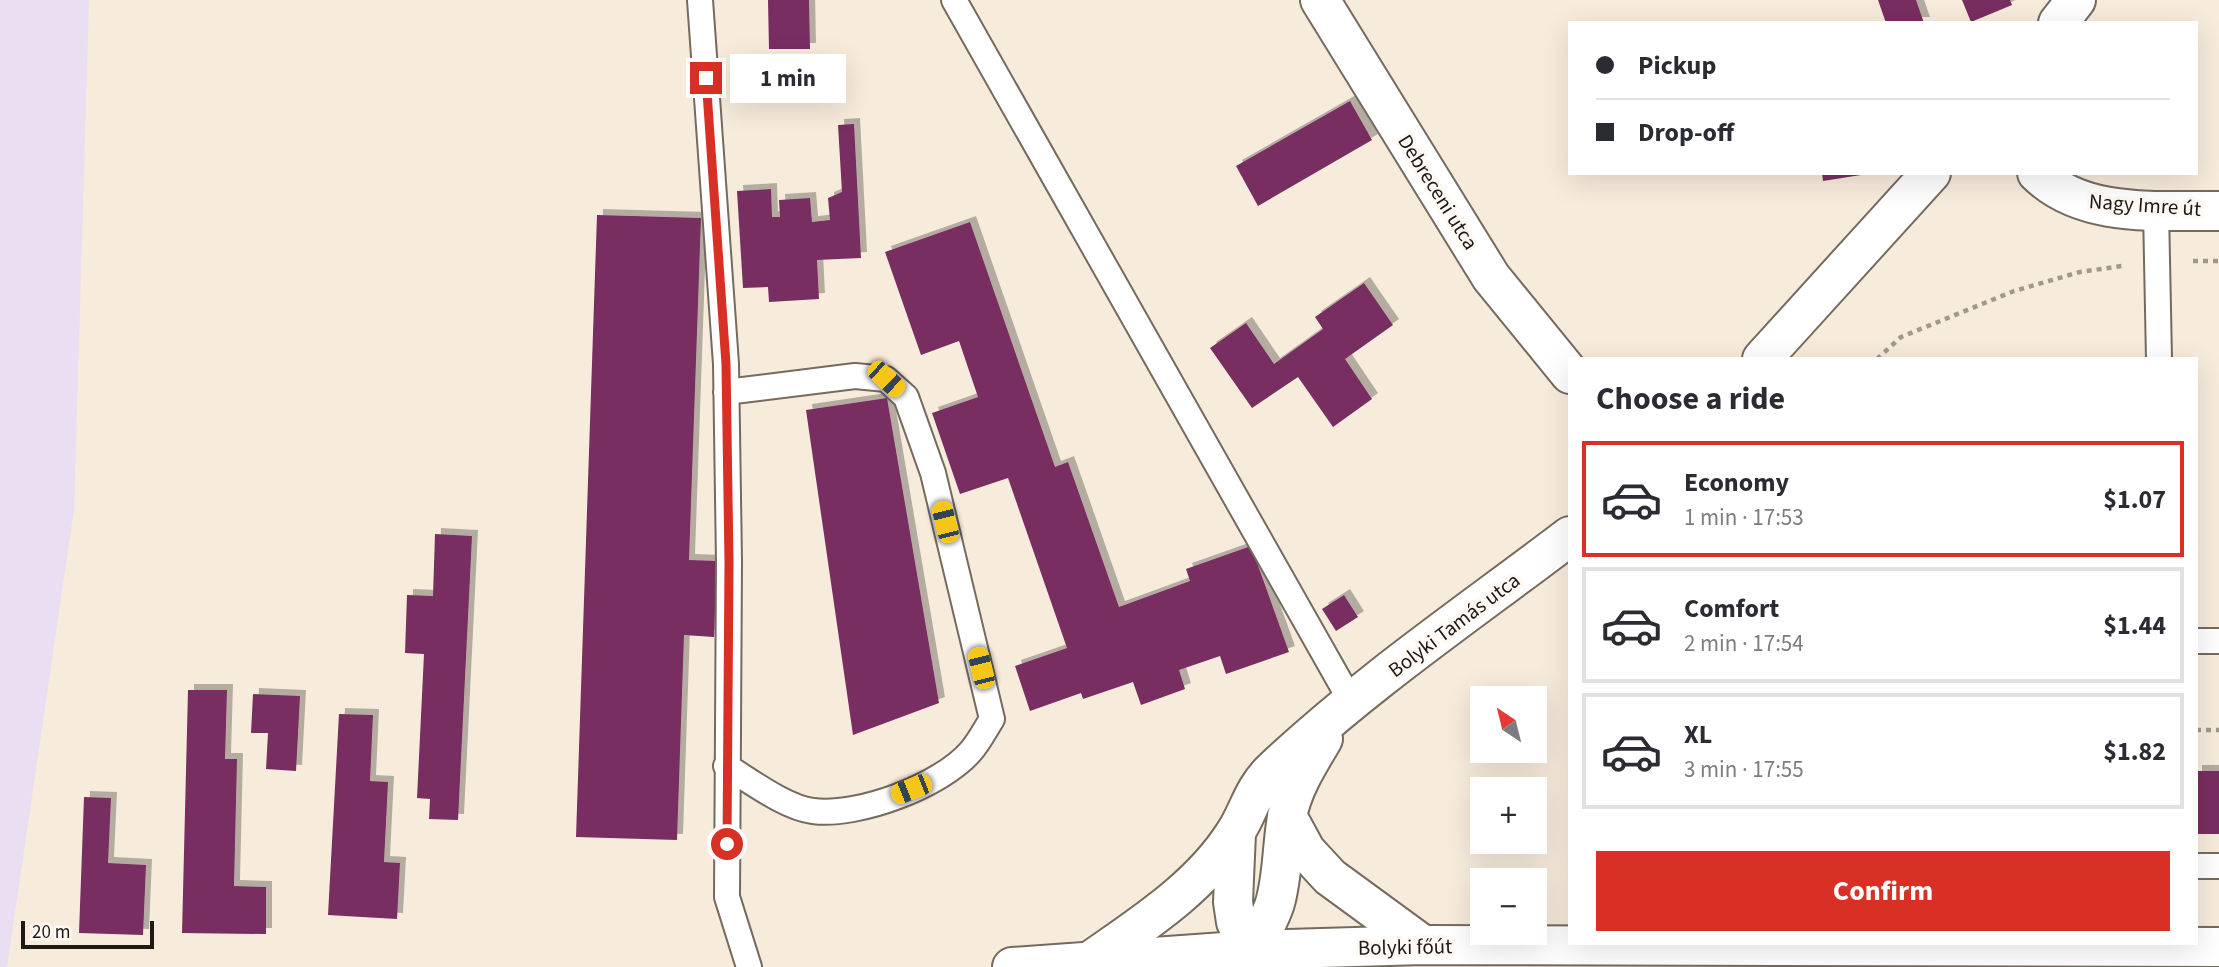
<!DOCTYPE html>
<html lang="en">
<head>
<meta charset="utf-8">
<style>
  :root { --surface:#fff; --page:#f2f2f3; --text:#2b2b33; --muted:#7c7c81; --line:#e1e1e2; --accent:#d93025 }
  body { margin:0; font-family:"Source Sans 3",sans-serif; background:var(--page); color:var(--text); height:100vh; display:flex; flex-direction:column; font-size:26px; white-space:nowrap }
  * { box-sizing:border-box; margin:0 }
  p { font-size:23px; color:var(--muted) }
  .icon { flex:none; width:38px; height:38px; fill:none; stroke:currentColor; stroke-width:2; stroke-linecap:round; stroke-linejoin:round }
  .map { position:relative; flex:1; overflow:hidden }
  .drawer { position:absolute; left:1568px; top:357px; width:630px; height:588px; display:flex; flex-direction:column; background:var(--surface); border-radius:0px; box-shadow:0 7px 28px #0002 }
  .drawer>* { flex:none }
  .hud { position:absolute; left:1568px; top:21px; width:630px; height:154px; border-radius:0px; box-shadow:0 7px 28px #0002; display:grid; align-content:center; height:154px; padding:0 28px; background:var(--surface) }
  .needle { width:46px; rotate:325deg }
  .buttons { position:absolute; left:1470px; top:686px; display:grid; gap:14px }
  .buttons a { display:grid; place-items:center; width:77px; height:77px; border-radius:0px; background:var(--surface); box-shadow:0 7px 28px #0002; font-size:35px }
  .scale { position:absolute; left:21px; bottom:18px; width:133px; box-sizing:border-box; padding-left:7px; border:4px solid #1d1914; border-top:0; font-size:19px; line-height:24px; white-space:nowrap; color:#1d1914; -webkit-text-stroke:5px #fef9f3; paint-order:stroke }
  .end { position:absolute; width:32px; height:32px; margin:-16px; border:9px solid #d93025; background:#fff; box-shadow:0 0 0 4px #fff }
  .from { border-radius:50% }
  .bubble { position:absolute; height:49px; border-radius:0px; background:var(--surface); box-shadow:0 7px 28px #0002; font-size:23px; font-weight:700; line-height:49px; text-align:center }
  .car { position:absolute; width:21px; height:42px; margin:-21px -10px; border-radius:9px; box-shadow:0 0 5px 2px #0007; background:linear-gradient(#f5c518 24%,#345 0 40%,#f5c518 0 76%,#345 0 86%,#f5c518 0) }
  .hud b { display:flex; align-items:center; gap:24px; height:66px; font-size:26px }
  .hud b+b { border-top:2px solid var(--line) }
  .hud i { width:18px; height:18px; background:var(--text) }
  ul { padding:0; list-style:none }
  li { display:flex; align-items:center; gap:21px; height:116px; margin:0 14px 10px; padding:0 14px; border:4px solid var(--line); border-radius:0px }
  li div { flex:1 }
  li b { display:block; font-size:26px }
  li em { font-style:normal; font-weight:700 }
  li.selected { border-color:var(--accent) }
  li>.icon { width:63px; height:63px; stroke-width:1.5 }
  h2 { padding:0 28px; font-size:32px; line-height:84px }
  .primary-button { display:flex; gap:14px; margin-top:auto; padding:14px 28px }
  .primary-button a { flex:1; height:80px; border-radius:0px; background:var(--accent); color:#fff; font-size:28px; font-weight:700; line-height:80px; text-align:center }
  .map>svg:first-child { display:block }
  .industrial { fill:#e9def2 }
  .building { fill:#782d60; filter:url(#shadow) }
  .lines { fill:none; stroke-linecap:round; stroke-linejoin:round }
  .lane-casing { stroke:#756a5e; stroke-width:28 }
  .street-casing { stroke:#756a5e; stroke-width:42 }
  .secondary-casing { stroke:#756a5e; stroke-width:42 }
  .path { stroke:#a1988d; stroke-width:4.5; stroke-dasharray:5 5; stroke-linecap:butt }
  .lane { stroke:#fff; stroke-width:24 }
  .street { stroke:#fff; stroke-width:38 }
  .secondary { stroke:#fff; stroke-width:38 }
  .route { stroke:#d93025; stroke-width:9 }
  .labels { text-anchor:middle; dominant-baseline:central; stroke-width:7; stroke-linejoin:round; paint-order:stroke }
  .street-label { font-size:21px; fill:#1d1914; stroke:#fef9f3 }
</style>
</head>
<body>
<div class="map">
<svg width="2219" height="967" viewBox="0 0 2219 967">
  <defs>
    <filter id="shadow"><feDropShadow dx="6" dy="-6" stdDeviation="0" flood-color="#0004"/></filter>
  </defs>
  <rect width="100%" height="100%" fill="#f7ebdc"/>
  <!-- industrial -->
  <path class="industrial" d="M0,0H89L74,509L7,967H0Z"/>
  <!-- building -->
  <path class="building" d="M768,0H809L810,49H769Z
    M1878,0H1916L1924,23H1886Z
    M1962,0H2010L2012,5L1971,22Z
    M1350,101L1372,140L1258,206L1236,166Z
    M854,124L861,258L817,260L819,299L769,302L768,287L743,288L737,191L771,189L772,217H780L779,200L810,198L812,222L830,220L828,198L842,192L838,125Z
    M1822,173H1861V175L1823,181Z
    M597,215L701,218L689,560L717,561L714,637L684,635L677,840L576,837Z
    M970,222L1055,467L1068,462L1119,607L1190,581L1186,569L1251,546L1289,652L1226,674L1220,656L1179,670L1185,689L1141,705L1133,682L1083,699L1081,693L1030,711L1015,666L1067,648L1008,478L960,494L932,413L978,397L959,341L921,355L885,252Z
    M1364,283L1393,325L1345,359L1372,399L1333,427L1298,377L1252,408L1210,348L1246,323L1274,364L1323,329L1315,317Z
    M887,398L939,703L853,735L806,410Z
    M435,534L472,536L458,820L429,819L430,799L417,798L424,654L405,653L407,595L433,596Z
    M1344,595L1358,617L1336,631L1322,609Z
    M188,690H227L225,759H237L234,886L266,887V934L182,933Z
    M253,694L300,696L296,771L266,769L268,733H251Z
    M339,714L373,715L370,781L388,782L384,862L400,863L397,919L328,915Z
    M2196,771H2219V834H2196Z
    M84,797L111,798L108,863L146,865L143,935L79,933Z"/>
  <g class="lines">
    <!-- lane casing -->
    <g class="lane-casing">
      <path id="lane" d="M700,0L726,364L729,562L727,897L749,967
        M954,0L1352,703
        M2156,210L2159,359
        M2196,641H2219
        M726,766C749,780 786,808 813,811C858,817 941,786 971,751C979,742 985,730 992,719L933,473L906,397L886,379L855,376L726,392
        M2196,866H2219"/>
    </g>
    <!-- street casing -->
    <g class="street-casing">
      <path id="street" d="M1320,0L1491,277L1570,374
        M2058,23L2076,0
        M2037,173C2084,219 2158,210 2219,211
        M1762,359L1931,173
        M1287,816L1306,851L1330,877L1423,945
        M1236,833L1233,902L1236,922L1252,950
        M1093,959C1143,924 1201,887 1235,833C1249,812 1252,790 1273,770C1364,684 1470,612 1570,536
        M1251,967C1252,943 1268,926 1275,903C1283,875 1282,845 1287,817C1292,789 1308,764 1323,739"/>
    </g>
    <!-- secondary casing -->
    <g class="secondary-casing">
      <path id="secondary" d="M1012,967L1252,950L1423,945L2219,947"/>
    </g>
    <!-- path -->
    <path class="path" d="M2193,261H2219
      M1877,359L1901,337L2014,291L2080,272L2122,266
      M2196,730H2219"/>
    <!-- lane -->
    <use href="#lane" class="lane"/>
    <!-- street -->
    <use href="#street" class="street"/>
    <!-- secondary -->
    <use href="#secondary" class="secondary"/>
  </g>
  <g class="lines">
    <!-- route -->
    <path class="route" d="M706,78L726,364L729,562L727,844"/>
  </g>
  <g class="labels">
    <!-- street labels -->
    <g class="street-label">
      <text transform="translate(1438 192) rotate(58)">Debreceni utca</text>
      <text transform="translate(2145 205) rotate(4)">Nagy Imre út</text>
      <text transform="translate(1454 625) rotate(-37)">Bolyki Tamás utca</text>
      <text transform="translate(1405 947) rotate(-1)">Bolyki főút</text>
    </g>
  </g>
</svg>
<div class="buttons">
<a><svg class="needle" viewBox="-14 -14 28 28"><path d="M0-13l5 13h-10z" fill="#e53935"/><path d="M0 13l5-13h-10z" fill="#7c7c81"/></svg></a>
<a>+</a>
<a>−</a>
</div>
<div class="scale">20 m</div>
<i class="end from" style="left:727px;top:844px"></i>
<i class="end" style="left:706px;top:78px"></i>
<div class="bubble" style="left:730px;top:54px;width:116px">1 min</div>
<i class="car" style="left:886px;top:379px;rotate:133deg"></i>
<i class="car" style="left:945px;top:522px;rotate:346deg"></i>
<i class="car" style="left:981px;top:668px;rotate:346deg"></i>
<i class="car" style="left:911px;top:789px;rotate:248deg"></i>
<div class="hud">
<b><i class="from"></i>Pickup</b>
<b><i></i>Drop-off</b>
</div>
<section class="drawer">
<h2>Choose a ride</h2>
<ul>
<li class="selected"><svg class="icon" aria-label="car" viewBox="0 0 24 24"><path d="M5 17H2v-5l4-1 3-4h7l3 4 3 1v5h-3M9 17h6M6 11h13"/><circle cx="7" cy="17" r="2"/><circle cx="17" cy="17" r="2"/></svg><div><b>Economy</b><p>1 min · 17:53</p></div><em>$1.07</em></li>
<li><svg class="icon" aria-label="car" viewBox="0 0 24 24"><path d="M5 17H2v-5l4-1 3-4h7l3 4 3 1v5h-3M9 17h6M6 11h13"/><circle cx="7" cy="17" r="2"/><circle cx="17" cy="17" r="2"/></svg><div><b>Comfort</b><p>2 min · 17:54</p></div><em>$1.44</em></li>
<li><svg class="icon" aria-label="car" viewBox="0 0 24 24"><path d="M5 17H2v-5l4-1 3-4h7l3 4 3 1v5h-3M9 17h6M6 11h13"/><circle cx="7" cy="17" r="2"/><circle cx="17" cy="17" r="2"/></svg><div><b>XL</b><p>3 min · 17:55</p></div><em>$1.82</em></li>
</ul>
<div class="primary-button"><a>Confirm</a></div>
</section>
</div>
</body>
</html>
